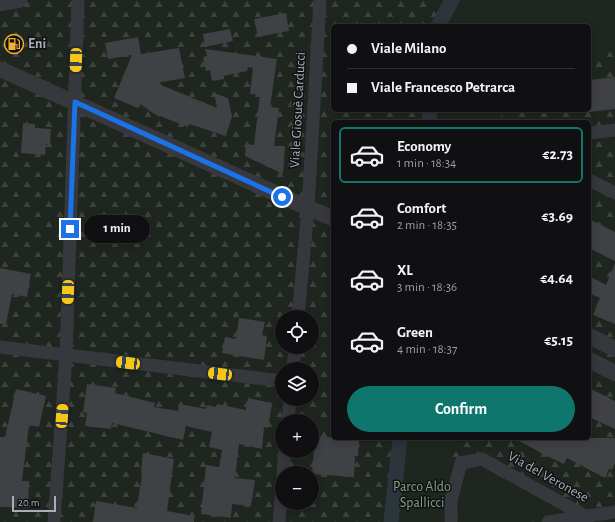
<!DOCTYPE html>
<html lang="en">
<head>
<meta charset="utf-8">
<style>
  :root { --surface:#101012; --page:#1e1e20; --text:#f1f3f6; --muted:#9c9d9f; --line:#303032; --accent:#0f766e }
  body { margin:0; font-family:"Alegreya Sans",sans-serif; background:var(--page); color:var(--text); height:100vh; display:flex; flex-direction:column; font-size:15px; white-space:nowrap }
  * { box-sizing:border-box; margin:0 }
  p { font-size:13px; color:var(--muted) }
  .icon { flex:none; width:22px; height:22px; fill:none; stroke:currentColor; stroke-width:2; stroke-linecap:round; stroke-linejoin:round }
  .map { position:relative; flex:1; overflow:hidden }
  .details { position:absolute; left:331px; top:120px; width:260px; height:320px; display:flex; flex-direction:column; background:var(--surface); border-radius:6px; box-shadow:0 2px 10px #0003,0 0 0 1px var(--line) }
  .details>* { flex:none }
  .banner { position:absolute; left:331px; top:24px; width:260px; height:88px; border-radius:6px; box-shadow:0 2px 10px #0003,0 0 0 1px var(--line); display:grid; align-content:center; height:88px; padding:0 16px; background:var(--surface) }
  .buttons { position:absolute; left:275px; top:310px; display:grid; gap:8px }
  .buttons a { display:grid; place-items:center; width:44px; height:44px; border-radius:50%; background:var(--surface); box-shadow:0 2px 10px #0003,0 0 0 1px var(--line); font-size:20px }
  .scale { position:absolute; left:12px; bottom:10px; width:44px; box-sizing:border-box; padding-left:4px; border:2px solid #a8adb8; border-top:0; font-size:11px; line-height:14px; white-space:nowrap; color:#a8adb8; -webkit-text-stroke:3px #111113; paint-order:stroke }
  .end { position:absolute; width:18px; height:18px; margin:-9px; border:5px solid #1a73e8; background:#fff; box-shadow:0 0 0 2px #fff }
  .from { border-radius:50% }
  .bubble { position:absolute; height:28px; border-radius:14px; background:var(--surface); box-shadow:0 2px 10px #0003,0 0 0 1px var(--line); font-size:13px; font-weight:700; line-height:28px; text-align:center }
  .car { position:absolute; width:12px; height:24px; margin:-12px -6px; border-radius:5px; box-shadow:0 0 3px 1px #0007; background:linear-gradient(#f5c518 24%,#345 0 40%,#f5c518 0 76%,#345 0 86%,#f5c518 0) }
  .banner b { display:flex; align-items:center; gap:14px; height:38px; font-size:15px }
  .banner b+b { border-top:1px solid var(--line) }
  .banner i { width:10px; height:10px; background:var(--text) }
  ul { padding:7px 0 0; list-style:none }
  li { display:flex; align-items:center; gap:12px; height:56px; margin:0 8px 6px; padding:0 8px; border:2px solid transparent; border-radius:6px }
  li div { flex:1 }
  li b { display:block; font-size:15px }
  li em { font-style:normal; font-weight:700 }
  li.active { border-color:var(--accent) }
  li>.icon { width:36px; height:36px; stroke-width:1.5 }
  .button { display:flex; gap:8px; margin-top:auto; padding:8px 16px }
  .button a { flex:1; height:46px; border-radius:24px; background:var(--accent); color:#fff; font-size:16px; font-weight:700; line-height:46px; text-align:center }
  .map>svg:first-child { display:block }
  .forest { fill:url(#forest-firs); fill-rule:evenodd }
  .park { fill:#1e261f }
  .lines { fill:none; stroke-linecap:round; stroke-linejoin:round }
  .canal { stroke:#2c353c; stroke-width:15 }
  .building { fill:#404145 }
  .minor { stroke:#37383d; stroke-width:13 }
  .tertiary { stroke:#37383d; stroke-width:16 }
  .route { stroke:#1a73e8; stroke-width:5 }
  .labels { text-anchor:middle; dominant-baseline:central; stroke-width:3; stroke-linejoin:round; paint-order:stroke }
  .poi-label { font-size:14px; font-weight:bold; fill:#a8adb8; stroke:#111113; text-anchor:start }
  .street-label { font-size:14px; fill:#a8adb8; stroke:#111113 }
  .park-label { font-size:14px; fill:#7fa381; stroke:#111113 }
</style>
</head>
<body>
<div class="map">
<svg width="615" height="522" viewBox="0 0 615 522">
  <defs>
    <pattern id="forest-firs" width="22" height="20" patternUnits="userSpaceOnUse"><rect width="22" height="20" fill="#1e261f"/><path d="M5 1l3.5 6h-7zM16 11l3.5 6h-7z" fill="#3c433d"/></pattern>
  </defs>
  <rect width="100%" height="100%" fill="#161618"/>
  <!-- forest -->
  <path class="forest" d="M0,0H615V522H0ZM333,26H589V110H333ZM333,122H589V438H333ZM282,317H312V347H282ZM282,369H312V399H282ZM282,421H312V451H282ZM282,473H312V503H282Z"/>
  <!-- park -->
  <path class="park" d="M464,0H615V48L589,51V26H445L454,10Z
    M437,110H502L501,122H436Z
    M401,438H455L449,476L446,522H393Z
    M486,469L559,509L557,518L522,522H458L457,500L464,473Z"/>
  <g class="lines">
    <!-- canal -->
    <path class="canal" d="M438,26L452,0
      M429,122L430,110
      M391,522L400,438"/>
  </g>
  <!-- building -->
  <path class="building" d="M286,13L289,31L258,37L254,19Z
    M230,29L233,41L205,47L203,34Z
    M138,37L141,54L179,48L185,78L156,83L217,108L214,93L228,98L232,116L226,136L189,124L188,127L160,116L159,117L140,104L138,108L114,98L132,55L108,59L105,43Z
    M205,49L277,59L270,107L279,108L274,146H285L283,174L245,156L246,144L254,145L260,95L250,94L253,68L248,67L247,71L224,76V79L212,81L210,70L206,71L203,57L207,56Z
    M615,77V109L589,112V80Z
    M23,123L35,124V128L51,129L50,145L46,144L45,155L21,153Z
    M589,219L615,232V261L589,248Z
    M615,263V324L593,315L600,298L589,293V276L606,285Z
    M0,268L31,274L27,297L12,294L6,324H0Z
    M239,318L265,322L262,335L267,336L264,360L222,353L225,337L236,339Z
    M87,384L116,388L115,393L155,403L154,407L178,411L179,404L206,409L207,405L216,407L217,404L246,410L248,398L272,403L268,428L264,427L262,449L239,444L235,478L255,480L251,506L232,504L231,518L201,514L206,465L219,467L222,450L209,447L212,432L186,426L183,440L112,423L111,429L85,426L87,413L83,412Z
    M589,388L615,401V429L589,417Z
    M16,389L46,396L39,427L29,425L22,481H29L28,508L0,507V437H5Z
    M315,436L359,439L358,456H355L354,477L312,474Z
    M513,438H615V463L612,470L609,469L605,478L567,458L564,464L540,453V452Z
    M143,453L174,459L167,511L194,516V522H93L96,501L137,508L142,474L141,471Z"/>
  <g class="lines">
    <!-- minor -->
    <path class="minor" d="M589,133L615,130
      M589,180L615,193
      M298,317L308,208L320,0
      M0,347L282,381
      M293,369L295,347
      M288,421L290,399
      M283,473L285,451
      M54,522L66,355L78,0
      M279,522L282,485
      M451,522V500L461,463L482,459L587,517
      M548,522L615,512"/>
    <!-- tertiary -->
    <path class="tertiary" d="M0,3L19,0
      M0,69L308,208L333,218
      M589,336L615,349
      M589,360L615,373"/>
  </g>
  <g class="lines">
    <!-- route -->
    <path class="route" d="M70,229L75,102L282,197"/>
  </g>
  <!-- icons -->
  <defs>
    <g id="fuel-ring" transform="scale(1)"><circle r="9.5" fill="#111113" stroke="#f2b134" stroke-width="1.5"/><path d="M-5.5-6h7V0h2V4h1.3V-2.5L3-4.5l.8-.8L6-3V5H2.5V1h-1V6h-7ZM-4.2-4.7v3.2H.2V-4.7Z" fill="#f2b134"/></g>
  </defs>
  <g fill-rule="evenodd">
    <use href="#fuel-ring" x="14" y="44"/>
  </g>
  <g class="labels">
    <!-- poi labels -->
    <g class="poi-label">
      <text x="28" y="44">Eni</text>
    </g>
    <!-- street labels -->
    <g class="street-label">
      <text transform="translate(298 110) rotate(-87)">Viale Giosuè Carducci</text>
      <text transform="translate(548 477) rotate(29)">Via del Veronese</text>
    </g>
    <!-- park labels -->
    <g class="park-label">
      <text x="422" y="487">Parco Aldo<tspan x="422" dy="16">Spallicci</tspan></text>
    </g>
  </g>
</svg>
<div class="buttons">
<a><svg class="icon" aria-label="locate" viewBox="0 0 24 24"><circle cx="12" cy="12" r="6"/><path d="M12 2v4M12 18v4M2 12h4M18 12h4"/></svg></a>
<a><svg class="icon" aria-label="layers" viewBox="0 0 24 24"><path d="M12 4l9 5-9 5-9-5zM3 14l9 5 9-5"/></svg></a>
<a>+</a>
<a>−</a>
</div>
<div class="scale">20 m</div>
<i class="end from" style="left:282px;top:197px"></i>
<i class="end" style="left:70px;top:229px"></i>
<div class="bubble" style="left:84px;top:215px;width:66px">1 min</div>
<i class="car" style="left:76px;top:60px;rotate:182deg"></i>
<i class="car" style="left:68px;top:292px;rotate:182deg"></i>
<i class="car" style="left:128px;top:363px;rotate:277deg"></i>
<i class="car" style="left:220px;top:374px;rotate:277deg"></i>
<i class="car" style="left:62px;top:416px;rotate:4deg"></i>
<div class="banner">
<b><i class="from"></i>Viale Milano</b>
<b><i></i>Viale Francesco Petrarca</b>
</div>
<section class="details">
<ul>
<li class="active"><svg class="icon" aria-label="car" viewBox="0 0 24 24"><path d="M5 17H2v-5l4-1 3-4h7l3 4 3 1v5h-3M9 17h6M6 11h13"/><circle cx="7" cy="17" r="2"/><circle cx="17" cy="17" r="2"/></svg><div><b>Economy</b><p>1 min · 18:34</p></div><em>€2.73</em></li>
<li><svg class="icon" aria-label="car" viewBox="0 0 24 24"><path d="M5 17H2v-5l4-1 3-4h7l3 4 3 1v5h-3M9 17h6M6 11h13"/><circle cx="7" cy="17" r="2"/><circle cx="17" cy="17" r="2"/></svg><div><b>Comfort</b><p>2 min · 18:35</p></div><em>€3.69</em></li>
<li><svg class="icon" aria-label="car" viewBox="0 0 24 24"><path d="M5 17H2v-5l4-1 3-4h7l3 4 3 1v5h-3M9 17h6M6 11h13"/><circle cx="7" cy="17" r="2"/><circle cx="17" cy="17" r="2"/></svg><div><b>XL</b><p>3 min · 18:36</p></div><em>€4.64</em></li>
<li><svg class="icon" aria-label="car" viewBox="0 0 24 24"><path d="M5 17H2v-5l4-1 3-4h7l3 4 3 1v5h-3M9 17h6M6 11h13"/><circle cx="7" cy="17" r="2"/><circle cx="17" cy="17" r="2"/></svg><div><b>Green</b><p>4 min · 18:37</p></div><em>€5.15</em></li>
</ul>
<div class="button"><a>Confirm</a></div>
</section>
</div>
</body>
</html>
